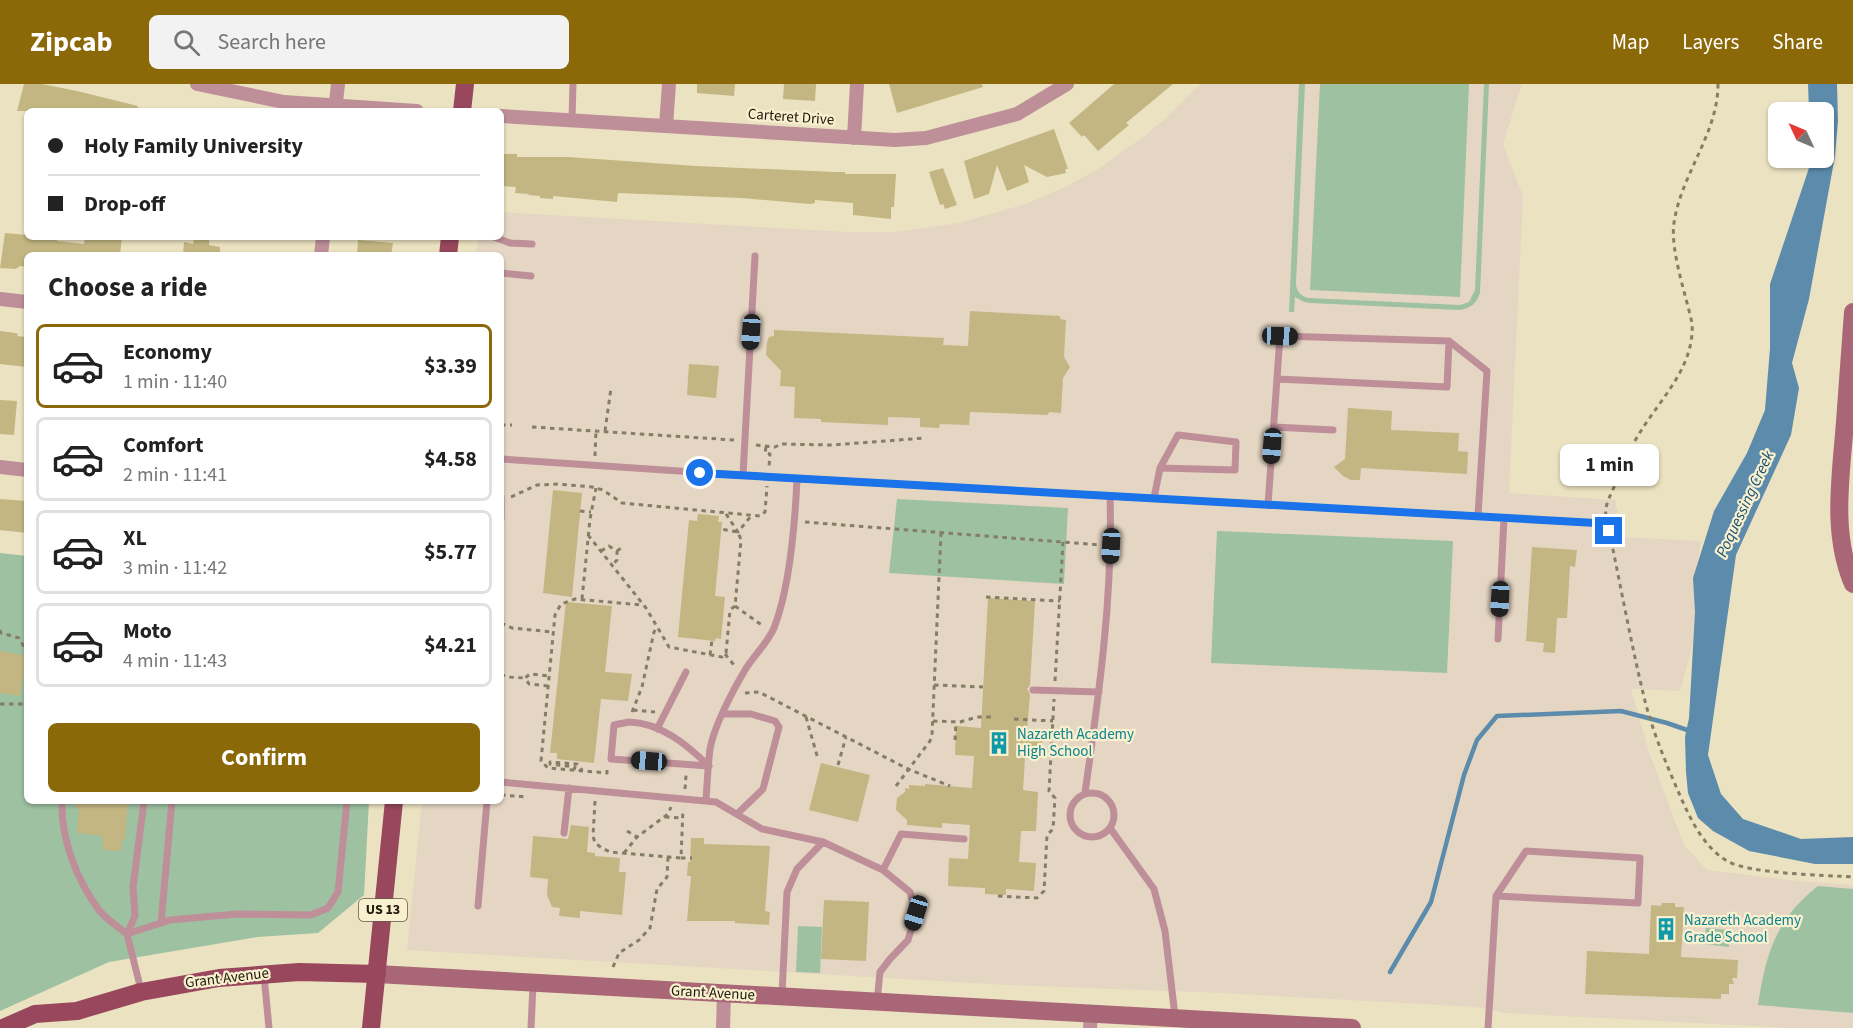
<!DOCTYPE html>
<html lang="en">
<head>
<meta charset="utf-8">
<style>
  :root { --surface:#fff; --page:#f2f2f2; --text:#222; --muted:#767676; --line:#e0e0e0; --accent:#8b6808 }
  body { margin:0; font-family:"Source Sans 3",sans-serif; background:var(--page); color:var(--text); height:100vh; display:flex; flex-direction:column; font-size:22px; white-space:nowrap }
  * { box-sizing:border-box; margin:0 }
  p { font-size:20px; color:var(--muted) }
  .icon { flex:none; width:33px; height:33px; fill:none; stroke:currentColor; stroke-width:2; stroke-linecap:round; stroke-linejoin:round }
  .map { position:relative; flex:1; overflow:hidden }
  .panel { position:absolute; left:24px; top:168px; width:480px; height:552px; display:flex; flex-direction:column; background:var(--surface); border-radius:9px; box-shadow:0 2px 4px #0004 }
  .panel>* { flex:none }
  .banner { position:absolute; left:24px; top:24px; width:480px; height:132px; border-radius:9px; box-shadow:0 2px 4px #0004; display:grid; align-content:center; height:132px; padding:0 24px; background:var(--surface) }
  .needle { width:39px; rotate:314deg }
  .buttons { position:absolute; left:1768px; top:18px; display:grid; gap:12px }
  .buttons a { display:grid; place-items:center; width:66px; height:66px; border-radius:9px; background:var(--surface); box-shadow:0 2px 4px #0004; font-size:30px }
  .end { position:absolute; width:27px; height:27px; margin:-14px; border:8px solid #1a73e8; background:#fff; box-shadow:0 0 0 3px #fff }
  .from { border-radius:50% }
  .bubble { position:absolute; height:42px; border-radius:9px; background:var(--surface); box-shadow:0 2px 4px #0004; font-size:20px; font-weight:700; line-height:42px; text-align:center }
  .car { position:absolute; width:18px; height:36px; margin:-18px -9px; border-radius:8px; box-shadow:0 0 4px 2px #0007; background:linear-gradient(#222 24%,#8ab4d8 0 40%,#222 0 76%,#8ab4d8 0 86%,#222 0) }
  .banner b { display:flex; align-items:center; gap:21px; height:57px; font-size:22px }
  .banner b+b { border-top:2px solid var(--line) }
  .banner i { width:15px; height:15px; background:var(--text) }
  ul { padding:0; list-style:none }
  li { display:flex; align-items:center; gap:18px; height:84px; margin:0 12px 9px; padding:0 12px; border:3px solid var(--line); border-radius:9px }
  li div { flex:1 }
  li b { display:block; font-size:22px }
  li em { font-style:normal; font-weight:700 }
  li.selected { border-color:var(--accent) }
  li>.icon { width:54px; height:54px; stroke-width:1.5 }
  h2 { padding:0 24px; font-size:27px; line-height:72px }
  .action { display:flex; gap:12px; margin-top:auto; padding:12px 24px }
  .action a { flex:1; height:69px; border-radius:9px; background:var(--accent); color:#fff; font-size:24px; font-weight:700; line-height:69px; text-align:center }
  header { display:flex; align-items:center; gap:36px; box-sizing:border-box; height:84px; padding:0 30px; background:var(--accent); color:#fff }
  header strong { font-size:28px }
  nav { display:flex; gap:33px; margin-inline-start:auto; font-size:21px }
  .search { width:420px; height:54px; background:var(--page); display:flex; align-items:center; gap:15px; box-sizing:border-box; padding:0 21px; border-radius:9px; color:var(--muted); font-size:22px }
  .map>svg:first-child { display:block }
  .education { fill:#e5d6c3 }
  .green { fill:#9dc1a1 }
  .water { fill:#5d8bac }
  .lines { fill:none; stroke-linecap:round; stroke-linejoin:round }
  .stream { stroke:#5d8bac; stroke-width:4.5 }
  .building { fill:#c3b682 }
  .path { stroke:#847e67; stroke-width:3; stroke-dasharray:4.5 4.5; stroke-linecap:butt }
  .lane { stroke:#be8f99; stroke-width:7 }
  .street { stroke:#be8f99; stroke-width:14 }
  .secondary { stroke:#a96676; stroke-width:18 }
  .primary { stroke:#98475d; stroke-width:18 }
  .route { stroke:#1a73e8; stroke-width:8 }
  .labels { text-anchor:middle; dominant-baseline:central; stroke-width:4.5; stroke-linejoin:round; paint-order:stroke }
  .shield { fill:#f8f0ce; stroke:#5f5a47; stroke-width:1.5 }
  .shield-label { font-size:14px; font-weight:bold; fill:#1d190d }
  .street-label { font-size:15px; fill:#1d190d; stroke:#f8f0ce }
  .culture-label { font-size:15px; fill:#0d838f; stroke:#f8f0ce; text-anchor:start }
  .water-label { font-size:16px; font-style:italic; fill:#195173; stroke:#f8f0ce }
</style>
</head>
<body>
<header>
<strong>Zipcab</strong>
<div class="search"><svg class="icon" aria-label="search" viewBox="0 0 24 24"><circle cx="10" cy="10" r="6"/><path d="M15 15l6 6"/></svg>Search here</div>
<nav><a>Map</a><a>Layers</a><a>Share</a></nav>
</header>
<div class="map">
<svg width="1853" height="944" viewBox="0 0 1853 944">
  <rect width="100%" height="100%" fill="#ebe2c1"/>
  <!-- education -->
  <path class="education" d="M1200,0H1522L1503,60L1523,112L1509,409L1615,416L1623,453L1701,457L1696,486L1699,497L1698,542L1680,607L1631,605L1648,665L1684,761L1707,786L1798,797L1853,801V944H1788L1506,929L1475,923L1221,909L1006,901L407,866L422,717H501V171H476L478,153H501V128L848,148H895L959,139L1026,120L1065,103L1095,87L1146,51L1166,34Z"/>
  <!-- green -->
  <path class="green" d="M1299,0H1305L1296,199C1296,207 1301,213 1309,214L1460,221L1469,218L1475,206L1484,0H1489L1480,209C1477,219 1470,225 1459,226L1311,219L1304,218L1295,213L1294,228H1289Z
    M1320,0H1469L1460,213L1310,206Z
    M897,415L1068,424L1064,500L889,489Z
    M1217,447L1453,457L1447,589L1211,579Z
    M0,469L27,472V717H369L364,811L318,849L257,853L109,878L0,927Z
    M1818,802L1853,805V929L1758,921C1766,869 1776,835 1818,802Z
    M798,842L822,843L820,889L796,888Z
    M1706,844L1729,846V863L1704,860Z"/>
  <!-- water -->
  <path class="water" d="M1808,0H1837L1838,37L1835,72L1809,215L1792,279L1799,304L1791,351L1736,471L1708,671L1721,710L1743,735L1801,755L1853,753V780H1815L1749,767L1713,747L1698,734L1688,709L1686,688L1685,653L1689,634L1695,528L1693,494L1714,427L1747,369L1765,326L1770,264V200L1809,84V74H1824V28H1809Z"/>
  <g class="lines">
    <!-- stream -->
    <path class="stream" d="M1390,888L1431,818L1464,691L1477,656L1497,632L1621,627L1667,639L1690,647"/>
  </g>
  <!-- building -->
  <path class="building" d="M24,0H42L77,7L138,22V27H17Z
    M697,0H735L734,12L697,9Z
    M784,0H816L815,17L783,15Z
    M889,0H982L983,3L897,29Z
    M1114,0H1173L1126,39L1129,41L1098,67L1084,51L1082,53L1069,39Z
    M1054,45L1068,85H1065L1066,89L1047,93L1024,81L1029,98L1007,107L997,81L989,110L974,115L964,77Z
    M502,70H517V73H568L696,82L834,88H845V90H896L894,123H891V135L853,131V119L815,116V119L810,120L742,114L618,109L617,118L553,112V115L540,114V112L528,111L529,110L515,109L516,103L501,102Z
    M943,84L957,121L945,125L943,120L940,121L929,88Z
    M5,149L27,151V153H58L57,157L84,160L85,153H122L120,171H27V183L20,182L16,185L0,184Z
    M194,155L209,156V161L220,163V171H183L184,158L193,160Z
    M358,156L393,159L391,171H357Z
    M970,227L1060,232V235L1066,236L1064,273L1070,283L1063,294L1061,329L1049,328L1048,331L970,328L969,341L940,340L939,344L920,343V334L888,333V341L821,338V335L794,334L795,303L780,302L781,287L766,271L767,258L769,253L774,252V246L944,254L943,261L968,262Z
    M0,247L15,249L18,250L17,252L27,253V283L0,280Z
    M689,280L719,282L716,314L687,311Z
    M0,316L17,317L14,351L0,350Z
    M1348,324L1392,327L1391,346L1459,349L1458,367L1468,368L1467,390L1361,384L1360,396H1351L1343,392L1334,383L1345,375Z
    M553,406L582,409L572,513L543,509Z
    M0,415L27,417V449L0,446Z
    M698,430L719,432L718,438H722L715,512L725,513L721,555L716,554L715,557L678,553L689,436L697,437Z
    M1532,463L1577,466L1575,483L1570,482L1567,534H1557L1555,569L1543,568L1544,559L1526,557Z
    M988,514L1035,517L1030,601L1027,605L1030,610L1027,646L1043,647L1041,675L1025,674L1023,706L1038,708L1036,747H1021L1019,778L1036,779L1034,807L1006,805V811L985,810V804L948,802L949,774L968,775L970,741L942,739V744L907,741V736L896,726L897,714L905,708V704L909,705V701L925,702V700L972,704L974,672L955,671L956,642L981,644Z
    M566,518L612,522L605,588L632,590L628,617L601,615L594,679L557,675V669H550Z
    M0,567L27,572L20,612L0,609Z
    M821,679L870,691L858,738L809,726Z
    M71,717H128L125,756H122L121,767L103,766L102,752L77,749L79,726Z
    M571,741L589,743L587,768L595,769V772L620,774L619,788H626L622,831L580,827V834L559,832L560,824L552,823L547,811L548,795L530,793L533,752L568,755Z
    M691,754H704V760L770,762L765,827L770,828L769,841L735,839V837H687L691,792H687L688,778H690Z
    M824,816L869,818L866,877L821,875Z
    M1662,819H1675V823H1684L1681,873L1738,876L1737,894H1732L1734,900H1729V910H1721V915L1585,910L1587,867L1649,870L1651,821L1661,822Z"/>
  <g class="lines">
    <!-- path -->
    <path class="path" d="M501,341H512
      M532,343L734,356
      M605,347L611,304
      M756,361L775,363L781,360L832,361L925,354
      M766,363L765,369L770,370L769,383
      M595,372L596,347
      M511,413L537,401L558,400L592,403L603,406L622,419L760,432L765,428L767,402
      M580,427L591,428
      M726,430L738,448L751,432
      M1606,432C1604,422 1611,410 1615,401C1622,384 1629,366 1639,350C1660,315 1695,283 1692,239C1686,211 1670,166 1674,139C1681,90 1718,50 1718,0
      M805,438L1101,461
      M588,451L646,524L669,563L722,573L726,569L730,526L735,522L741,456L738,448L721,445
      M1611,456C1622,509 1632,564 1645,617C1653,648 1665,677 1678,707C1689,732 1702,762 1727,777C1749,790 1824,791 1853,793
      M601,467L609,462L617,467V476L612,481
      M617,467L624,462
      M986,513L1060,517
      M582,515L590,435L596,404
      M735,522L763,542
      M501,539L512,544L553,548
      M0,546L1,549L19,554L27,568
      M725,570L734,581
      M710,571L712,556
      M501,590L507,593L525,594
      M1055,597L1063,458
      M934,601L983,603
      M548,602L529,600L525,594L530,590L549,592
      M745,609L759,608L908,685L950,702
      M0,620H27
      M633,626L655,628
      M632,628L642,603L654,548L657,543
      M806,633L818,675
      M1014,635L1053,637
      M933,637L960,638L977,633H995
      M955,656L956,638
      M838,681L846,653
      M574,686L575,683L550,680V678L577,680L582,686
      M607,686V689L548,684L541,677L555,531L561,520L575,515L642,521
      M896,702L930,657L932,651L941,448
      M685,705L686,691
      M501,711L528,713
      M595,717L593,752L595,759L602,764L610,768L681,774L683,725
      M665,733L683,734
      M627,747L637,753
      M624,769L637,753L668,730L671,723
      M681,774H692
      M998,812L1037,814L1044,807L1047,751L1053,745L1055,714L1049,707L1054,615
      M613,883L619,869L639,856L650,844L657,805L667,793L668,773"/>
    <!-- lane -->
    <path class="lane" d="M572,36L573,0
      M494,153L510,159L532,160
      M501,189L531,192
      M1277,295L1447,303L1449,257
      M1274,343L1333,346
      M501,375L768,393L1596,439L1609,447
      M743,391L755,172
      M501,413V435
      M1154,414L1160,384L1235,386L1236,358L1178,351L1160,384
      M1268,421L1280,252L1449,257L1487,287L1478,432
      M1498,555L1504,434
      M1033,606L1099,608
      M723,630H751L775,637L779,643L763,705L737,730
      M629,638C661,639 686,660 709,682L611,675L614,641Z
      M657,645L686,588
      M501,698L716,718L762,745L823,758L883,786L910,808L916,829L908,856L890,875L880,888L877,918
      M1070 731a22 22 0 1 1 44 0a22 22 0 1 1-44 0Z
      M1085,709C1099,610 1113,512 1110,412
      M706,716C707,699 708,682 710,665C714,642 733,606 745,586C754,571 767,560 774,544C790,503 795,439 797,395
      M62,717C61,755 76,795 99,826C106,835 118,843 127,850L135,832L133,803L144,717
      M1110,744L1154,805L1165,847L1175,932
      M564,749L569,704
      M883,786L901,750L964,755
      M478,822L487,717
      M161,839L172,717
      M264,892L269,944
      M141,906L127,850L170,836L237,830L311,831L328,824L338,808L347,717
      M782,910L787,808L797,785L823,758
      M531,944L533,901
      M1488,944L1496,812L1526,767L1640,774L1638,819L1496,812"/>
    <!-- street -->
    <path class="street" d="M197,0L284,18L417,27
      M335,27L338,0
      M501,32L895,56L926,54L1017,30L1067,0
      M666,42L669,0
      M854,54L857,0
      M321,171L323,153
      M0,215L27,218
      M0,383L27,386
      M723,944L724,909
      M1090,944L1091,930"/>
    <!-- secondary -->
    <path class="secondary" d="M1853,228C1850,265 1848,301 1845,338C1841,392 1831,449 1853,500
      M377,890L1352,944"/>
    <!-- primary -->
    <path class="primary" d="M462,27L465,0
      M448,171L450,153
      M3,944L35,930L77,927L141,908L219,894L299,888L377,890
      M371,944L394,717"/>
  </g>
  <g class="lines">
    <!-- route -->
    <path class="route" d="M700,389L1596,439L1609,447"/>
  </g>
  <!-- icons -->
  <defs>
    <g id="building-bare" transform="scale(1.8)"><path d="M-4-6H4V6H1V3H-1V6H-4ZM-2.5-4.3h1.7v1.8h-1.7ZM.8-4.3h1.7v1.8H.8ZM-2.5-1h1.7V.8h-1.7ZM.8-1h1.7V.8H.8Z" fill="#0f9aa8" stroke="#f8f0ce" stroke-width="2.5" paint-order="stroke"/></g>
  </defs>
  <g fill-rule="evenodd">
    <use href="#building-bare" x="999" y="659"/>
    <use href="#building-bare" x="1666" y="845"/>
  </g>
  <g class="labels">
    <!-- shield labels -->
    <rect class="shield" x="359" y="815" width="48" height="22" rx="4.5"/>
    <g class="shield-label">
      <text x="383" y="826">US 13</text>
    </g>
    <!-- street labels -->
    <g class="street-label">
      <text transform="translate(791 33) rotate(4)">Carteret Drive</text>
      <text transform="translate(227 894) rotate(-7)">Grant Avenue</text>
      <text transform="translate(713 909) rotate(3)">Grant Avenue</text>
    </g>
    <!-- culture labels -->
    <g class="culture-label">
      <text x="1017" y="650">Nazareth Academy<tspan x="1017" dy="17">High School</tspan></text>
      <text x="1684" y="836">Nazareth Academy<tspan x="1684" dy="17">Grade School</tspan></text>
    </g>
    <!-- water labels -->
    <g class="water-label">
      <text transform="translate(1745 420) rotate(-65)">Poquessing Creek</text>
    </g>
  </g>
</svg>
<div class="buttons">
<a><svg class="needle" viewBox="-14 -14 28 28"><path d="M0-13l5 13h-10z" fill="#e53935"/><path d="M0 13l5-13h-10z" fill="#767676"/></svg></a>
</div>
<i class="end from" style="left:700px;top:389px"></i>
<i class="end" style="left:1609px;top:447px"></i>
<div class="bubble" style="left:1560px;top:360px;width:99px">1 min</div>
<i class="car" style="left:751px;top:248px;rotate:184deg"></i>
<i class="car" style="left:1280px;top:252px;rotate:92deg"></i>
<i class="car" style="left:1272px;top:362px;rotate:184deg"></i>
<i class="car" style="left:1111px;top:462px;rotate:183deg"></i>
<i class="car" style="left:1500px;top:515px;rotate:183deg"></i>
<i class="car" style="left:649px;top:677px;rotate:274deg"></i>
<i class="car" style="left:916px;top:829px;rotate:197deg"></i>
<div class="banner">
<b><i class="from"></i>Holy Family University</b>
<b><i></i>Drop-off</b>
</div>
<section class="panel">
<h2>Choose a ride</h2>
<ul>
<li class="selected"><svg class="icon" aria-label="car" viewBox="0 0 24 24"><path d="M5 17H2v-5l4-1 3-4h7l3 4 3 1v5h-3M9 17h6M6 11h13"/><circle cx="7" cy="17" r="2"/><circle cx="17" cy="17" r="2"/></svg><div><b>Economy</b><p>1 min · 11:40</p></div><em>$3.39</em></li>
<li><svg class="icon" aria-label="car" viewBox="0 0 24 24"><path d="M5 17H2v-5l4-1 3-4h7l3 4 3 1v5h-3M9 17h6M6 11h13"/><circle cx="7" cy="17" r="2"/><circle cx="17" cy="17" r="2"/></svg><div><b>Comfort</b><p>2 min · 11:41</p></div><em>$4.58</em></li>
<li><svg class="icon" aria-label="car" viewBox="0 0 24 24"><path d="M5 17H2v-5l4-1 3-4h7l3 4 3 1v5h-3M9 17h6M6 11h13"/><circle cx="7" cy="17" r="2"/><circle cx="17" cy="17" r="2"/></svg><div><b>XL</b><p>3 min · 11:42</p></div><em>$5.77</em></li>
<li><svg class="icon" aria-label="car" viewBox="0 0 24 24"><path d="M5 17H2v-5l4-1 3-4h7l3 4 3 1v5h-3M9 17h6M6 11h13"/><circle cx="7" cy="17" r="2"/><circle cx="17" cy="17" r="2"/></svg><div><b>Moto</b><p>4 min · 11:43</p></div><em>$4.21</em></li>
</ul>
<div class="action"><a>Confirm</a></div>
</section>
</div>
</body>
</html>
